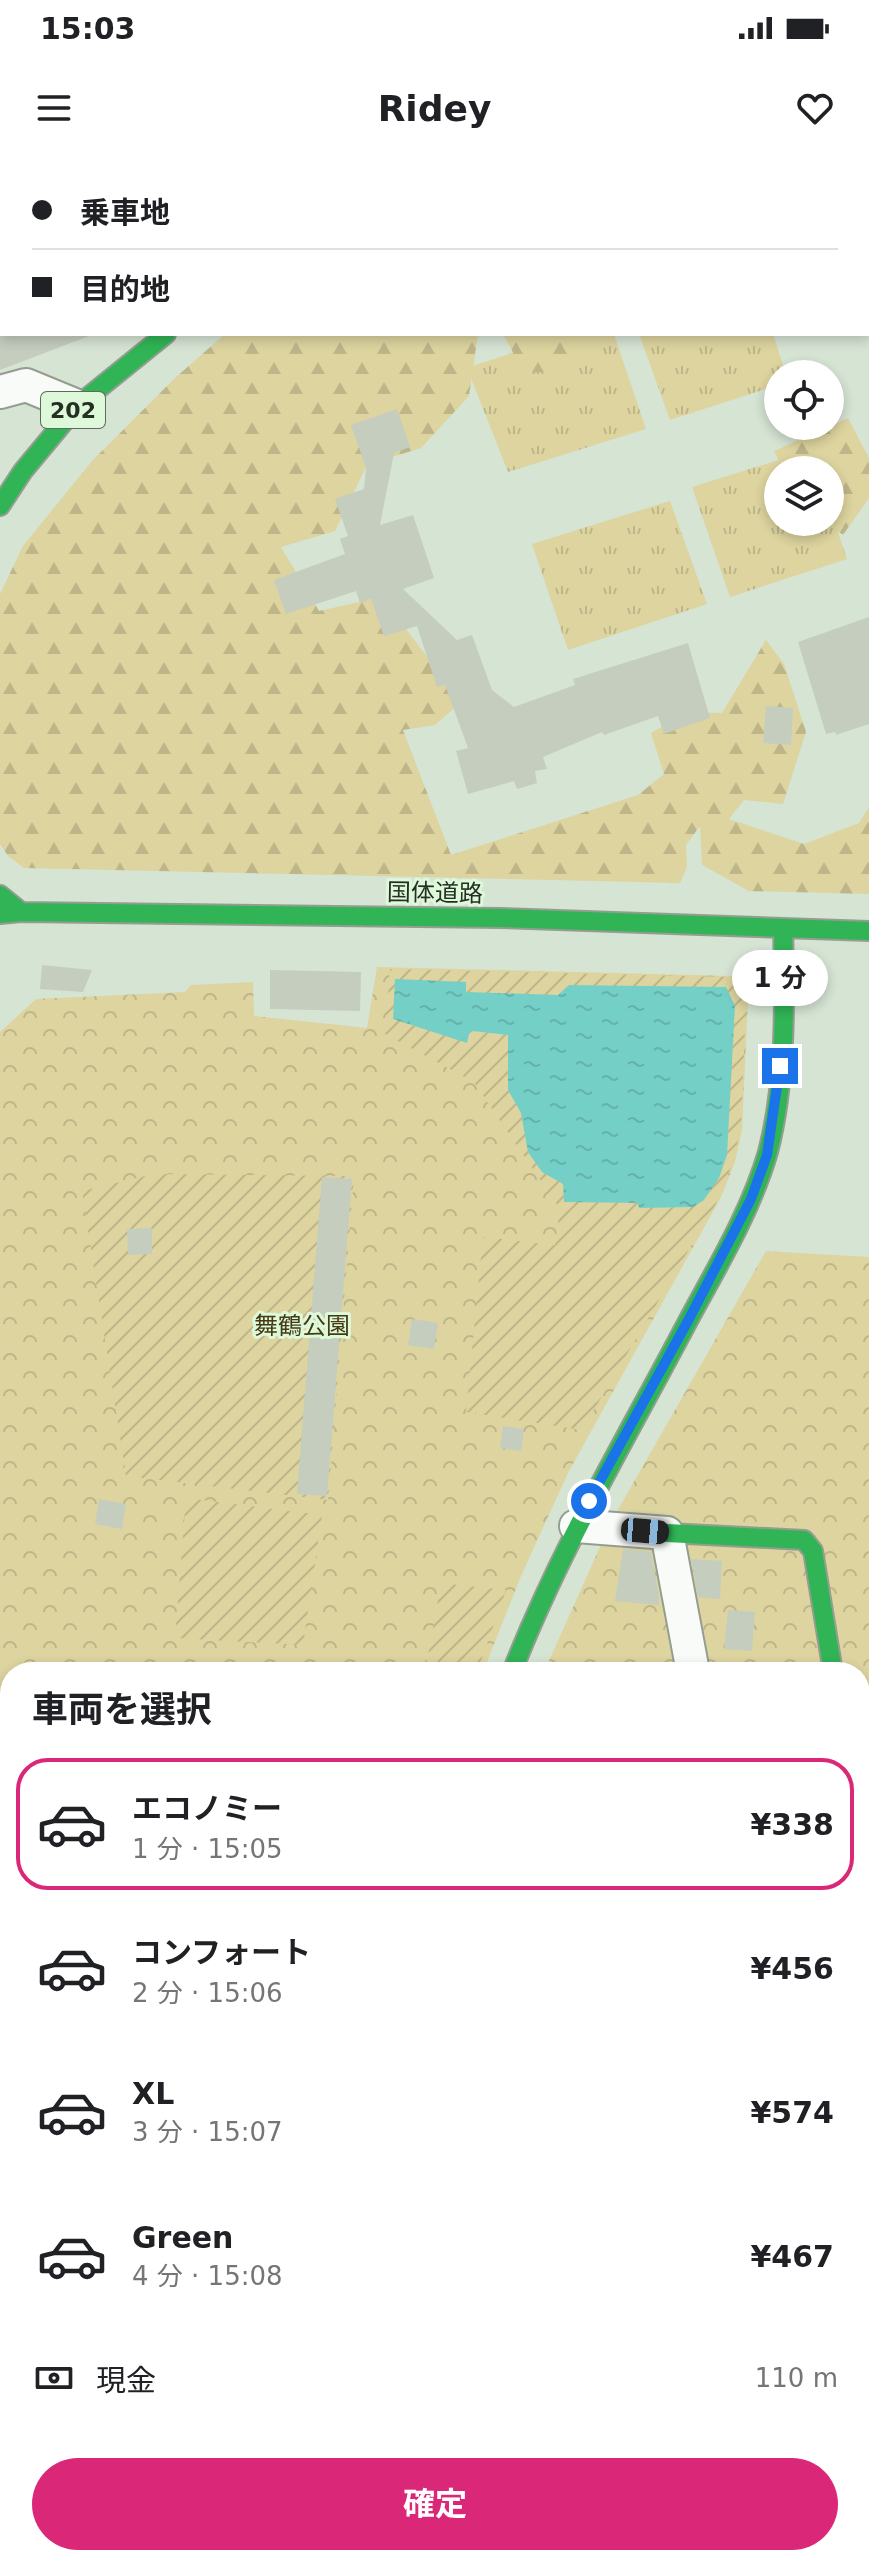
<!DOCTYPE html>
<html lang="ja">
<head>
<meta charset="utf-8">
<style>
  :root { --surface:#fff; --page:#f6f6f6; --text:#202124; --muted:#757577; --line:#e0e0e0; --accent:#db2777 }
  body { margin:0; font-family:"DejaVu Sans","Noto Sans JP",sans-serif; background:var(--page); color:var(--text); height:100vh; display:flex; flex-direction:column; font-size:30px; white-space:nowrap }
  * { box-sizing:border-box; margin:0 }
  p { font-size:26px; color:var(--muted) }
  .icon { flex:none; width:44px; height:44px; fill:none; stroke:currentColor; stroke-width:2; stroke-linecap:round; stroke-linejoin:round }
  .map { position:relative; flex:1; overflow:hidden }
  .sheet { position:absolute; left:0px; top:1502px; width:870px; height:904px; display:flex; flex-direction:column; background:var(--surface); border-radius:32px 32px 0 0; box-shadow:0 4px 12px #0003 }
  .sheet>* { flex:none }
  .top-card { position:absolute; left:0px; top:0px; width:870px; height:176px; box-shadow:0 4px 12px #0003; display:grid; align-content:center; height:176px; padding:0 32px; background:var(--surface) }
  .fabs { position:absolute; left:764px; top:200px; display:grid; gap:16px }
  .fabs a { display:grid; place-items:center; width:80px; height:80px; border-radius:50%; background:var(--surface); box-shadow:0 4px 12px #0003; font-size:40px }
  .end { position:absolute; width:36px; height:36px; margin:-18px; border:10px solid #1a73e8; background:#fff; box-shadow:0 0 0 4px #fff }
  .from { border-radius:50% }
  .bubble { position:absolute; height:56px; border-radius:28px; background:var(--surface); box-shadow:0 4px 12px #0003; font-size:26px; font-weight:700; line-height:56px; text-align:center }
  .car { position:absolute; width:24px; height:48px; margin:-24px -12px; border-radius:10px; box-shadow:0 0 6px 2px #0007; background:linear-gradient(#222 24%,#8ab4d8 0 40%,#222 0 76%,#8ab4d8 0 86%,#222 0) }
  .top-card b { display:flex; align-items:center; gap:28px; height:76px; font-size:30px }
  .top-card b+b { border-top:2px solid var(--line) }
  .top-card i { width:20px; height:20px; background:var(--text) }
  ul { padding:0; list-style:none }
  li { display:flex; align-items:center; gap:24px; height:132px; margin:0 16px 12px; padding:0 16px; border:4px solid transparent; border-radius:32px }
  li div { flex:1 }
  li b { display:block; font-size:30px }
  li em { font-style:normal; font-weight:700 }
  li.on { border-color:var(--accent) }
  li>.icon { width:72px; height:72px; stroke-width:1.5 }
  h2 { padding:0 32px; font-size:36px; line-height:96px }
  .pay { display:flex; align-items:center; gap:20px; height:88px; padding:0 32px; font-size:30px }
  .pay p { margin-inline-start:auto }
  .cta { display:flex; gap:16px; margin-top:auto; padding:16px 32px }
  .cta a { flex:1; height:92px; border-radius:48px; background:var(--accent); color:#fff; font-size:32px; font-weight:700; line-height:92px; text-align:center }
  .status { display:flex; justify-content:space-between; align-items:center; height:56px; padding:0 40px; background:var(--surface); direction:ltr }
  .status svg { height:22px; fill:currentColor }
  header { display:flex; justify-content:space-between; align-items:center; height:104px; padding:0 32px; background:var(--surface); font-size:36px; font-weight:700 }
  .map>svg:first-child { display:block }
  .grass { fill:url(#grass-tufts) }
  .forest { fill:url(#forest-firs) }
  .park { fill:url(#park-crowns) }
  .garden { fill:url(#garden-furrows) }
  .water { fill:url(#water-ripples) }
  .building { fill:#c5cdbf }
  .lines { fill:none; stroke-linecap:round; stroke-linejoin:round }
  .street-casing { stroke:#939e91; stroke-width:36 }
  .fast-casing { stroke:#939e91; stroke-width:22 }
  .jam-casing { stroke:#939e91; stroke-width:22 }
  .street { stroke:#f9fbf9; stroke-width:32 }
  .fast { stroke:#30b455; stroke-width:18 }
  .jam { stroke:#e5322d; stroke-width:18 }
  .route { stroke:#1a73e8; stroke-width:10 }
  .labels { text-anchor:middle; dominant-baseline:central; stroke-width:6; stroke-linejoin:round; paint-order:stroke }
  .shield { fill:#def8da; stroke:#5c6b5b; stroke-width:2 }
  .shield-label { font-size:22px; font-weight:bold; fill:#252f24 }
  .street-label { font-size:24px; fill:#252f24; stroke:#def8da }
  .park-label { font-size:24px; fill:#453914; stroke:#def8da }
</style>
</head>
<body>
<div class="status"><b>15:03</b><svg viewBox="0 0 49 12"><path d="M0 12V9h3v3zM5 12V6h3v6zM10 12V3h3v9zM15 12V0h3v12zM26 1h20v11H26zM47 4h2v5h-2z"/></svg></div>
<header><svg class="icon" aria-label="menu" viewBox="0 0 24 24"><path d="M4 6h16M4 12h16M4 18h16"/></svg>Ridey<svg class="icon" aria-label="heart" viewBox="0 0 24 24"><path d="M12 20l-8-8c-3-5 5-10 8-4 3-6 11-1 8 4z"/></svg></header>
<div class="map">
<svg width="869" height="2406" viewBox="0 0 869 2406">
  <defs>
    <pattern id="grass-tufts" width="24" height="20" patternUnits="userSpaceOnUse" patternTransform="scale(2)"><rect width="24" height="20" fill="#ddd49f"/><path d="M3 7l-1-3M5 7V3M7 7l1-3M15 17l-1-3M17 17v-4M19 17l1-3" fill="none" stroke="#beb689"/></pattern>
    <pattern id="forest-firs" width="22" height="20" patternUnits="userSpaceOnUse" patternTransform="scale(2)"><rect width="22" height="20" fill="#ddd49f"/><path d="M5 1l3.5 6h-7zM16 11l3.5 6h-7z" fill="#beb689"/></pattern>
    <pattern id="park-crowns" width="20" height="18" patternUnits="userSpaceOnUse" patternTransform="scale(2)"><rect width="20" height="18" fill="#ddd49f"/><path d="M2 6a3 3 0 1 1 6 0M12 15a3 3 0 1 1 6 0" fill="none" stroke="#beb689"/></pattern>
    <pattern id="garden-furrows" width="10" height="10" patternUnits="userSpaceOnUse" patternTransform="scale(2)"><rect width="10" height="10" fill="#ddd49f"/><path d="M-1 1l2-2M0 10L10 0M9 11l2-2" fill="none" stroke="#beb689"/></pattern>
    <pattern id="water-ripples" width="26" height="14" patternUnits="userSpaceOnUse" patternTransform="scale(2)"><rect width="26" height="14" fill="#74d0c7"/><path d="M2 4q2-2 4 0t4 0M15 11q2-2 4 0t4 0" fill="none" stroke="#64b3ab"/></pattern>
  </defs>
  <rect width="100%" height="100%" fill="#d6e4d4"/>
  <!-- grass -->
  <path class="grass" d="M569,174H614L646,269L508,312L467,208Z
    M639,174H773L786,214H778V225L670,260Z
    M811,290L818,310H778V362H830V348L847,399L730,437L692,327Z
    M670,341L707,444L568,490L532,384Z"/>
  <!-- forest -->
  <path class="forest" d="M446,0H692L693,2H443Z
    M225,174H478L469,236L421,288L367,305L335,371L281,387L319,451L382,437L461,542L435,565L403,570L451,695L638,635L664,614L651,573L687,552L722,553L766,480L784,504L806,572L783,644L744,640L729,659L804,684L859,663L869,647V734L749,731L702,705L700,666L686,685L687,707L680,723L24,708L8,696L0,684V434L23,386L92,301L175,218Z
    M503,174H583L568,211L524,213Z
    M848,258L869,298V338L843,375L826,362H830V310H783L774,291Z"/>
  <!-- park -->
  <path class="park" d="M377,807L732,816L748,840L742,970L735,1002L721,1037L568,1313L521,1416L483,1512H10V2396H174L170,2406H0V872L36,839L185,832L191,825L253,822L254,856L367,868Z
    M766,1091L869,1097V2406H242L245,2396H860V1512H544L612,1360Z"/>
  <!-- garden -->
  <path class="garden" d="M390,809L731,817L746,841L741,969L733,1001L720,1037L582,1270L466,1252L483,1077L555,1085L560,1049L474,922L385,874Z
    M154,1014L354,1016L328,1340L126,1316L82,1031Z
    M186,1338L322,1355L303,1485L175,1478Z
    M441,1423L506,1430L477,1512H425Z
    M8,1881H10V2188L0,2197V2063Z"/>
  <!-- water -->
  <path class="water" d="M395,819L466,822V832L558,835L569,825L726,827L735,846L727,995L719,1018L704,1040L693,1047L639,1048L638,1043L564,1042L563,1024L542,1012L528,992L521,953L508,930V875L473,871L469,874L467,883L393,859Z"/>
  <!-- building -->
  <path class="building" d="M0,174H88L89,176L0,210Z
    M397,249L410,287L394,293L380,365L413,355L434,418L403,429L457,480L472,475L492,530L514,547L575,525L573,519L688,483L710,558L664,574L658,556L604,575L602,572L543,597L547,609L535,611L537,623L517,629L514,621L468,634L456,591L468,588L445,525L437,527L417,466L384,476L371,439L360,443L356,431L286,454L274,420L345,394L340,379L348,376L335,339L364,329L366,308L351,265Z
    M869,457V564L836,575L835,572L826,574L798,482Z
    M766,546L793,548L791,585L763,583Z
    M42,805L92,810L83,832L40,829Z
    M270,810L361,812L360,851L270,849Z
    M322,1017L352,1019L327,1336L297,1334Z
    M152,1068V1094L128,1095L127,1069Z
    M412,1159L438,1163L434,1189L408,1185Z
    M503,1266L524,1269L521,1291L500,1288Z
    M99,1339L126,1344L122,1369L95,1364Z
    M623,1389L651,1392L659,1435V1445L615,1441Z
    M691,1399L722,1401L720,1439L698,1437Z
    M728,1450L755,1452L752,1491L724,1489Z"/>
  <g class="lines">
    <!-- street casing -->
    <g class="street-casing">
      <path id="street" d="M0,232L26,225L77,246
        M576,1366L667,1373L693,1512
        M860,1664L869,1715
        M860,2099L869,2098
        M860,2220H869
        M860,2334H869"/>
    </g>
    <!-- fast casing -->
    <g class="fast-casing">
      <path id="fast" d="M379,2L382,0
        M0,346L23,311L77,246L166,174
        M0,735L21,752
        M0,754L21,752L500,758L869,771
        M667,1373L804,1380L813,1391L833,1512
        M512,1512C560,1389 627,1277 688,1161C717,1107 751,1051 768,992C786,923 785,840 783,769"/>
    </g>
    <!-- jam casing -->
    <g class="jam-casing">
      <path id="jam" d="M209,2406L212,2396"/>
    </g>
    <!-- street -->
    <use href="#street" class="street"/>
    <!-- fast -->
    <use href="#fast" class="fast"/>
    <!-- jam -->
    <use href="#jam" class="jam"/>
  </g>
  <g class="lines">
    <!-- route -->
    <path class="route" d="M589,1341L689,1159L751,1039L767,995L780,906"/>
  </g>
  <g class="labels">
    <!-- shield labels -->
    <rect class="shield" x="41" y="232" width="64" height="36" rx="6"/>
    <g class="shield-label">
      <text x="73" y="250">202</text>
    </g>
    <!-- street labels -->
    <g class="street-label">
      <text transform="translate(435 733) rotate(1)">国体道路</text>
    </g>
    <!-- park labels -->
    <g class="park-label">
      <text x="302" y="1166">舞鶴公園</text>
    </g>
  </g>
</svg>
<div class="fabs">
<a><svg class="icon" aria-label="locate" viewBox="0 0 24 24"><circle cx="12" cy="12" r="6"/><path d="M12 2v4M12 18v4M2 12h4M18 12h4"/></svg></a>
<a><svg class="icon" aria-label="layers" viewBox="0 0 24 24"><path d="M12 4l9 5-9 5-9-5zM3 14l9 5 9-5"/></svg></a>
</div>
<i class="end from" style="left:589px;top:1341px"></i>
<i class="end" style="left:780px;top:906px"></i>
<div class="bubble" style="left:732px;top:790px;width:96px">1 分</div>
<i class="car" style="left:645px;top:1371px;rotate:95deg"></i>
<div class="top-card">
<b><i class="from"></i>乗車地</b>
<b><i></i>目的地</b>
</div>
<section class="sheet">
<h2>車両を選択</h2>
<ul>
<li class="on"><svg class="icon" aria-label="car" viewBox="0 0 24 24"><path d="M5 17H2v-5l4-1 3-4h7l3 4 3 1v5h-3M9 17h6M6 11h13"/><circle cx="7" cy="17" r="2"/><circle cx="17" cy="17" r="2"/></svg><div><b>エコノミー</b><p>1 分 · 15:05</p></div><em>¥338</em></li>
<li><svg class="icon" aria-label="car" viewBox="0 0 24 24"><path d="M5 17H2v-5l4-1 3-4h7l3 4 3 1v5h-3M9 17h6M6 11h13"/><circle cx="7" cy="17" r="2"/><circle cx="17" cy="17" r="2"/></svg><div><b>コンフォート</b><p>2 分 · 15:06</p></div><em>¥456</em></li>
<li><svg class="icon" aria-label="car" viewBox="0 0 24 24"><path d="M5 17H2v-5l4-1 3-4h7l3 4 3 1v5h-3M9 17h6M6 11h13"/><circle cx="7" cy="17" r="2"/><circle cx="17" cy="17" r="2"/></svg><div><b>XL</b><p>3 分 · 15:07</p></div><em>¥574</em></li>
<li><svg class="icon" aria-label="car" viewBox="0 0 24 24"><path d="M5 17H2v-5l4-1 3-4h7l3 4 3 1v5h-3M9 17h6M6 11h13"/><circle cx="7" cy="17" r="2"/><circle cx="17" cy="17" r="2"/></svg><div><b>Green</b><p>4 分 · 15:08</p></div><em>¥467</em></li>
</ul>
<div class="pay"><svg class="icon" aria-label="cash" viewBox="0 0 24 24"><path d="M3 7h18v10H3z"/><circle cx="12" cy="12" r="2"/></svg>現金<p>110 m</p></div>
<div class="cta"><a>確定</a></div>
</section>
</div>
</body>
</html>
